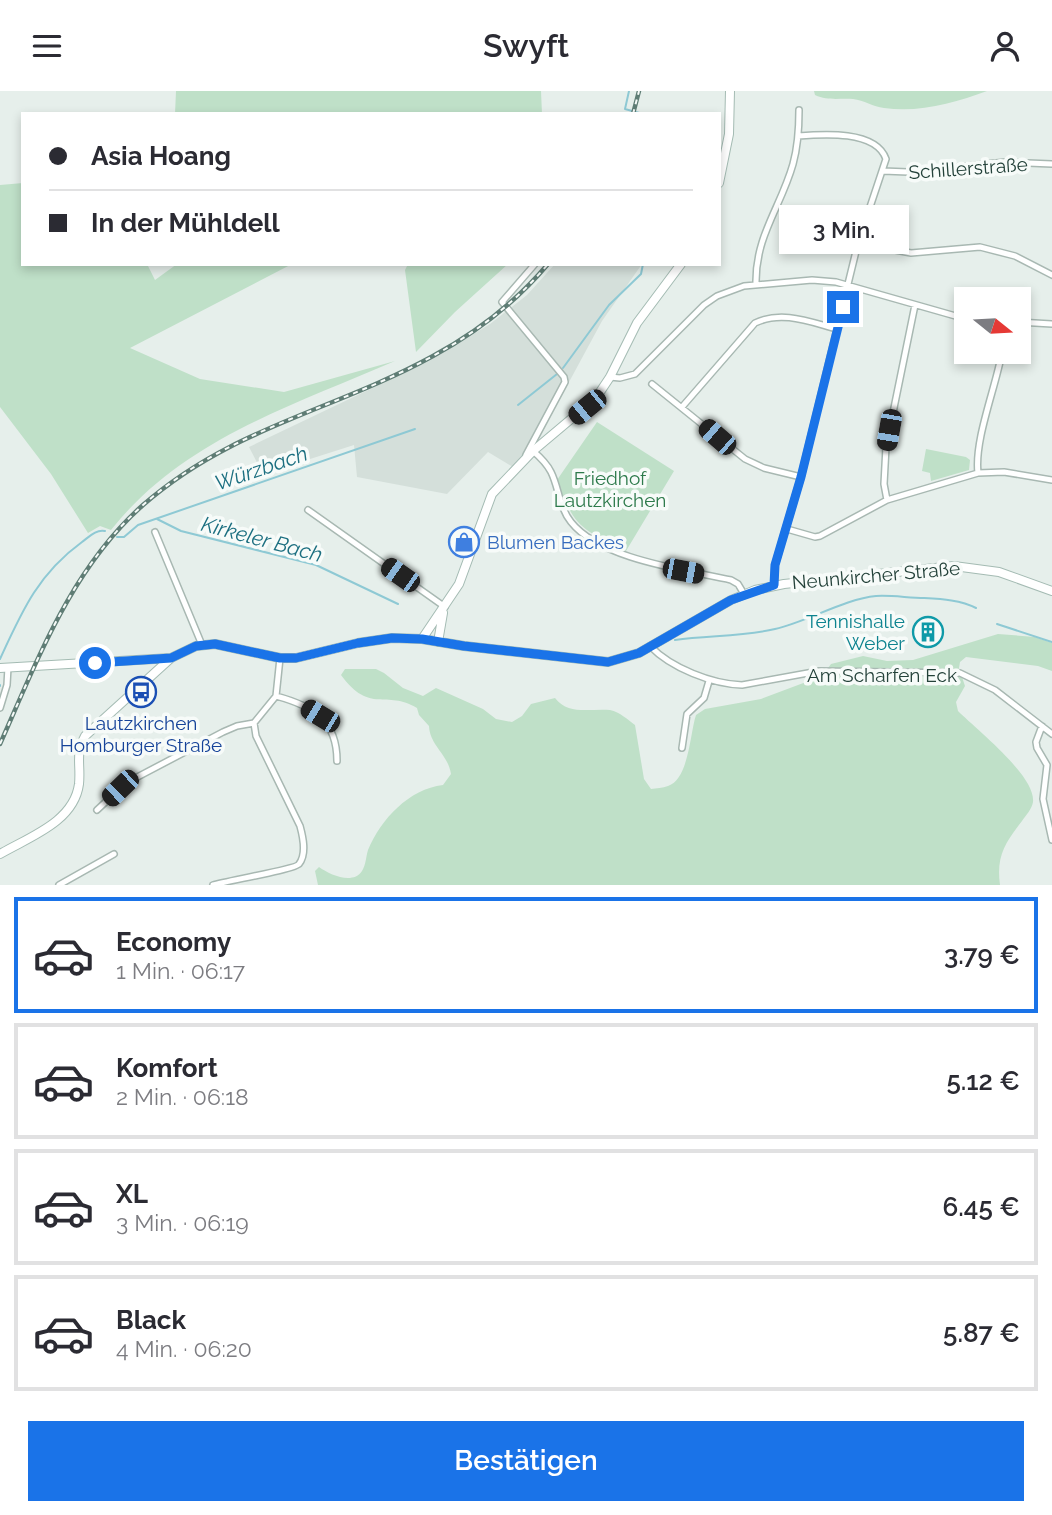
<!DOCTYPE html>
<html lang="de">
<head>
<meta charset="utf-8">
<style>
  :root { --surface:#fff; --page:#f7f7f7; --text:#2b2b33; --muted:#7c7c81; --line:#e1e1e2; --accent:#1a73e8 }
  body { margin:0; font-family:Raleway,sans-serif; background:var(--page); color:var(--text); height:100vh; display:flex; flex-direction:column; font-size:26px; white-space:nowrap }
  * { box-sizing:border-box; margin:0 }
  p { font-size:23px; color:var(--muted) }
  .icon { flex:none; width:38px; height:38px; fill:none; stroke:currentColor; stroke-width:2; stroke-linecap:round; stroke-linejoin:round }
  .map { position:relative; height:794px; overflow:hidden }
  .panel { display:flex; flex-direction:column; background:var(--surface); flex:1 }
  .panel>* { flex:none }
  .guide { position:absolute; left:21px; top:21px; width:700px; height:154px; border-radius:0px; box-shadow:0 4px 10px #0003; display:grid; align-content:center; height:154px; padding:0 28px; background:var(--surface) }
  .needle { width:46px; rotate:108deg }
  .tools { position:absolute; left:954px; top:196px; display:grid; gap:14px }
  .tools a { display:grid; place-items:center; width:77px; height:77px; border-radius:0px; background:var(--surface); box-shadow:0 4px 10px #0003; font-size:35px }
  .end { position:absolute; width:32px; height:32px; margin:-16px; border:9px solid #1a73e8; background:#fff; box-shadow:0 0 0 4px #fff }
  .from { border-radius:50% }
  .bubble { position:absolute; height:49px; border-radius:0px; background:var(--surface); box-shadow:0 4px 10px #0003; font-size:23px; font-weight:600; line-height:49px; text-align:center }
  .car { position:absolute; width:21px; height:42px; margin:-21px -10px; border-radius:9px; box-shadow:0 0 5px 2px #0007; background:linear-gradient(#222 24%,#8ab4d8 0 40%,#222 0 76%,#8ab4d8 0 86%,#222 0) }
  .guide b { display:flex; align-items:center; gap:24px; height:66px; font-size:26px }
  .guide b+b { border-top:2px solid var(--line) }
  .guide i { width:18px; height:18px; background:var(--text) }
  ul { padding:12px 0 0; list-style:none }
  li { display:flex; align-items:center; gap:21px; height:116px; margin:0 14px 10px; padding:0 14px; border:4px solid var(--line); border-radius:0px }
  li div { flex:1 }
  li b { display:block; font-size:26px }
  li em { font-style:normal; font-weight:600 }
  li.active { border-color:var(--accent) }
  li>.icon { width:63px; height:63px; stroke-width:1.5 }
  .primary-button { display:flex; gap:14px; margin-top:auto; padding:14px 28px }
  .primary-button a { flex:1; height:80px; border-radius:0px; background:var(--accent); color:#fff; font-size:28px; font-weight:600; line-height:80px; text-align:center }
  header { display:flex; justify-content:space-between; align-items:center; height:91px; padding:0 28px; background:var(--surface); font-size:32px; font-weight:600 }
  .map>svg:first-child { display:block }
  .built { fill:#d4dfda }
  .green { fill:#bfe0c8 }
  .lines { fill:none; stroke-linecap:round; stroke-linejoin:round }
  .stream { stroke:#8ec9d4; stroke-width:2 }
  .street-casing { stroke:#a8b8b2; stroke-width:8 }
  .secondary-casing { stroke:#a4bbb3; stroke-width:10 }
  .street { stroke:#fff; stroke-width:5 }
  .secondary { stroke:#fff; stroke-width:8 }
  .rail-casing { stroke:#5f7d75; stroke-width:4.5 }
  .rail { stroke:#f7fbf9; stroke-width:2; stroke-dasharray:5; stroke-linecap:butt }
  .route { stroke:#1a73e8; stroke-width:9 }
  .labels { text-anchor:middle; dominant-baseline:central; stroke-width:7; stroke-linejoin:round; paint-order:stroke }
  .street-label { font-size:19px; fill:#24423a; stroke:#f7fbf9 }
  .park-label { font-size:19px; fill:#2d7a4b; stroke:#f7fbf9 }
  .shop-label { font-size:19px; fill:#366cbe; stroke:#f7fbf9; text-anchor:start }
  .culture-label { font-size:19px; fill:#0d838f; stroke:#f7fbf9; text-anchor:end }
  .transit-label { font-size:19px; fill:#164399; stroke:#f7fbf9 }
  .water-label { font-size:21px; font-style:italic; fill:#1c6f80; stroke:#f7fbf9 }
</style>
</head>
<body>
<header><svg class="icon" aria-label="menu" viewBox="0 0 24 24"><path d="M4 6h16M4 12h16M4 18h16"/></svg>Swyft<svg class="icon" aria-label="person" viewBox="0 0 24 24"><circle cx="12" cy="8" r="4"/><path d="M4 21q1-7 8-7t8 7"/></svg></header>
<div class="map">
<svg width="1052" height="794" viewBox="0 0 1052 794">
  <rect width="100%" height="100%" fill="#e6efeb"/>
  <!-- built -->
  <path class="built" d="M555,173H642L602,230L535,354L513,376L488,361L447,403L357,386L354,354L263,383L249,356L429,270L490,233L527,204Z"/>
  <!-- green -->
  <path class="green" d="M176,0H541L542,23H175Z
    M814,0H987C955,12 919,22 884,17C873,16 864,9 853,8C839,7 828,10 815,4Z
    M23,92V173H147L155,189L177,173H292L130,257L200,288L284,301L395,270C292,315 183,348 111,439L100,435L88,442L51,383L0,316V94Z
    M408,173H508L455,221L416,261L405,179Z
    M597,331L674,380L626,460C583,439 573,436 557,389Z
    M926,358L966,366L970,369L969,379L931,390L930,382L922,380Z
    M998,543L1035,546L1052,552V580L1038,575L966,566L960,571L959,577L965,595L956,611L958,620C976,638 1036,685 1033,711C1032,718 1026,724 1022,730C1005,752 996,765 1000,794H318L315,780L319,776C330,784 353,794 362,780C366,774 366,765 368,759C381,728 409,698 443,694L451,683C448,663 430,655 429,635L419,624L417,617C386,598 370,624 341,584L345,578H376L384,582L403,597L423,605L436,597L483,618L496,628L512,631L522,625L531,613L555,607C569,625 591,617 610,619C620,621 628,629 635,634L644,688L651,698C656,697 663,697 668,695C689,688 690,642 696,624L705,618L761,608L822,585L831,573L863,565L887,570L913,569Z"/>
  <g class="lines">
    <!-- stream -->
    <path class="stream" d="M629,0L625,18L643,23
      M563,277L609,214L641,183L643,173
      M518,314L557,283
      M157,428L181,440L316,474L398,513
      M117,446H124L138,434L415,338
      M997,533L1052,551
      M675,549C708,544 742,546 775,538C807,531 844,508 876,505C892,504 909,507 924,507C942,508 961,509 976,517
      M0,568C22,520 38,483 82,451C89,446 96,438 105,440
      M0,594V595"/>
    <!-- street casing -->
    <g class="street-casing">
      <path id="street" d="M883,80L908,81L1006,71L1052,73
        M858,152L911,162L980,156L1015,165L1052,184
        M756,193C755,145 781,116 793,73C798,55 799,37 799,19
        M1018,231L1052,233
        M610,286L620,287L635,283L704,214L717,205L744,195L812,189L836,191L966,228
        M652,293L745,368L764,377L801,386
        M682,316L755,232C782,219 810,231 837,238
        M533,360C540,366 547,373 551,381C559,397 559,416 571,431C601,469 687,479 731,489L738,493L744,503
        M526,364L565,291L564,286L502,211L535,173
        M978,382C974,349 996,296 1002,261
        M887,409L884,393L886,356L915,214
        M308,419L445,516
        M787,438L815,446L820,445L887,409L978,382L1004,381L1052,389
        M155,441L202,554
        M774,494L775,474L801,386L858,152L886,68C876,39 823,43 798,45
        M650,555C671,577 712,593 742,594L819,580L960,582L995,599L1052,643
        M276,605C313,615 337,629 337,670
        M0,617L7,594L8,576
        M1042,635L1036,651L1037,657L1047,674L1043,708L1052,749
        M682,657L687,623L704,607L709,590
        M97,719L126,692L223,641L237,635L254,632L276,605L280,567
        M59,794L114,763
        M213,794C226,790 296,778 299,773C307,763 303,746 300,735L256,645L254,632"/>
    </g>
    <!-- secondary casing -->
    <g class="secondary-casing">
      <path id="secondary" d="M719,92L729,43L730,0
        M422,548L459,493L492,403L533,360L596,307L610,286L637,232L681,173
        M438,551L443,522
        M0,577L171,567L196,555L215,553L280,567H296L358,552L392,547L422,548L464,555L608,571L639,562L731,509L755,499L784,493L954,475L999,481L1052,500
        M0,763C29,746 74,731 79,693C81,673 75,664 85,645L171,567"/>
    </g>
    <!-- street -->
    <use href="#street" class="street"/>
    <!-- secondary -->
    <use href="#secondary" class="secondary"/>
    <!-- rail casing -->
    <g class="rail-casing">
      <path id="rail" d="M633,23L639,0
        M0,653C38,568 71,478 143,414C232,336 333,320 433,265C477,241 516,211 548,173"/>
    </g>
    <!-- rail -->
    <use href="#rail" class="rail"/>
  </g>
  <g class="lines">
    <!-- route -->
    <path class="route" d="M95,572L171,567L196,555L215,553L280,567H296L358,552L392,547L422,548L464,555L608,571L639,562L731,509L774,494L775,474L801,386L843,216"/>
  </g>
  <!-- icons -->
  <defs>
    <g id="shop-ring" transform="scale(1.575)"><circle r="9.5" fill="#f7fbf9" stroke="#3f7fe0" stroke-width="1.5"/><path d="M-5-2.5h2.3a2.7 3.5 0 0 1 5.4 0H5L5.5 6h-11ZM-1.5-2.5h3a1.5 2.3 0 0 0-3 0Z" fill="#3f7fe0"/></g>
    <g id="building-ring" transform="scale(1.575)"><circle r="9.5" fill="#f7fbf9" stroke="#0f9aa8" stroke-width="1.5"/><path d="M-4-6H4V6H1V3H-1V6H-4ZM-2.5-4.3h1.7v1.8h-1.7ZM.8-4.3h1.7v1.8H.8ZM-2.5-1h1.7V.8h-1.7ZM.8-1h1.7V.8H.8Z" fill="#0f9aa8"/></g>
    <g id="bus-ring" transform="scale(1.575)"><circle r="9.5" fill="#f7fbf9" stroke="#1a4fb4" stroke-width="1.5"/><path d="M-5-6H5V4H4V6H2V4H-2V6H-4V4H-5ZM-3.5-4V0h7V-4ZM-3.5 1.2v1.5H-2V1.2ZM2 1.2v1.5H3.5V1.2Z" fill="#1a4fb4"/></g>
  </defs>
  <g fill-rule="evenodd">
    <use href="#shop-ring" x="464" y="451"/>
    <use href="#building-ring" x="928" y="541"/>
    <use href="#bus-ring" x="141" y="601"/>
  </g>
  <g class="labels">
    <!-- street labels -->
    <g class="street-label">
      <text transform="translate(968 77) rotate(-4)">Schillerstraße</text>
      <text transform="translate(876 484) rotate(-5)">Neunkircher Straße</text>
      <text x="882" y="584">Am Scharfen Eck</text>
    </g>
    <!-- park labels -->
    <g class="park-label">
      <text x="610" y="387">Friedhof<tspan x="610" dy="22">Lautzkirchen</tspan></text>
    </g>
    <!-- shop labels -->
    <g class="shop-label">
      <text x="487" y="451">Blumen Backes</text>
    </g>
    <!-- culture labels -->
    <g class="culture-label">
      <text x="905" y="530">Tennishalle<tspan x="905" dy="22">Weber</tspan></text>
    </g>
    <!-- transit labels -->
    <g class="transit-label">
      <text x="141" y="632">Lautzkirchen<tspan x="141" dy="22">Homburger Straße</tspan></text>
    </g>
    <!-- water labels -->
    <g class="water-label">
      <text transform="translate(261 377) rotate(-19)">Würzbach</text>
      <text transform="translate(262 448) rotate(15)">Kirkeler Bach</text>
    </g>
  </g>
</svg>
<div class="tools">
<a><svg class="needle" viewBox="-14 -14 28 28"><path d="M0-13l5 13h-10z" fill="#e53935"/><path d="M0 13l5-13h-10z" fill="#7c7c81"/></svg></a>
</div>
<i class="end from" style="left:95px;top:572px"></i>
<i class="end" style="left:843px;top:216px"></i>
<div class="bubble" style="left:779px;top:114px;width:130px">3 Min.</div>
<i class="car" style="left:587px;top:316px;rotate:231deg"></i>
<i class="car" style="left:889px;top:339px;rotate:190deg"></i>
<i class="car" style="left:717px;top:346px;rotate:311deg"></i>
<i class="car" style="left:683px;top:480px;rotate:101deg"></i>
<i class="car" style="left:400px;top:484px;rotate:305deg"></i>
<i class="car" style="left:320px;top:625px;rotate:301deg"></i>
<i class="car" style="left:120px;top:697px;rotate:226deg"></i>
<div class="guide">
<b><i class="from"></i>Asia Hoang</b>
<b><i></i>In der Mühldell</b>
</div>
</div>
<section class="panel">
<ul>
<li class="active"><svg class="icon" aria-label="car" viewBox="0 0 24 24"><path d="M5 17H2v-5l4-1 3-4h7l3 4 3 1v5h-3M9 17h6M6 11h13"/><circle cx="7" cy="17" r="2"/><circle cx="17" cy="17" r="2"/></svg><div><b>Economy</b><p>1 Min. · 06:17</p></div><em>3.79 €</em></li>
<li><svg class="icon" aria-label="car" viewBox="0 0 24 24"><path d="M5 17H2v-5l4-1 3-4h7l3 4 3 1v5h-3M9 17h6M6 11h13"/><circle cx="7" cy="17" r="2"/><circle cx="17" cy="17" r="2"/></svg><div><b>Komfort</b><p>2 Min. · 06:18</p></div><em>5.12 €</em></li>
<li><svg class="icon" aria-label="car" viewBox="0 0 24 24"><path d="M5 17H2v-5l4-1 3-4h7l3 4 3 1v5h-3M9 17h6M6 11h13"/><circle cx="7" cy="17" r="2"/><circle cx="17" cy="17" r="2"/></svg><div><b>XL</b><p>3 Min. · 06:19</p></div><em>6.45 €</em></li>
<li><svg class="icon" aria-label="car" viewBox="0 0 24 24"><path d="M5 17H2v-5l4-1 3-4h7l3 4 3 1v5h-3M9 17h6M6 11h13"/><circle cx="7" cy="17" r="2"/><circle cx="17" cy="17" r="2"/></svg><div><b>Black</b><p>4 Min. · 06:20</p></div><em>5.87 €</em></li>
</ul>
<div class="primary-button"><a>Bestätigen</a></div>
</section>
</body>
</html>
